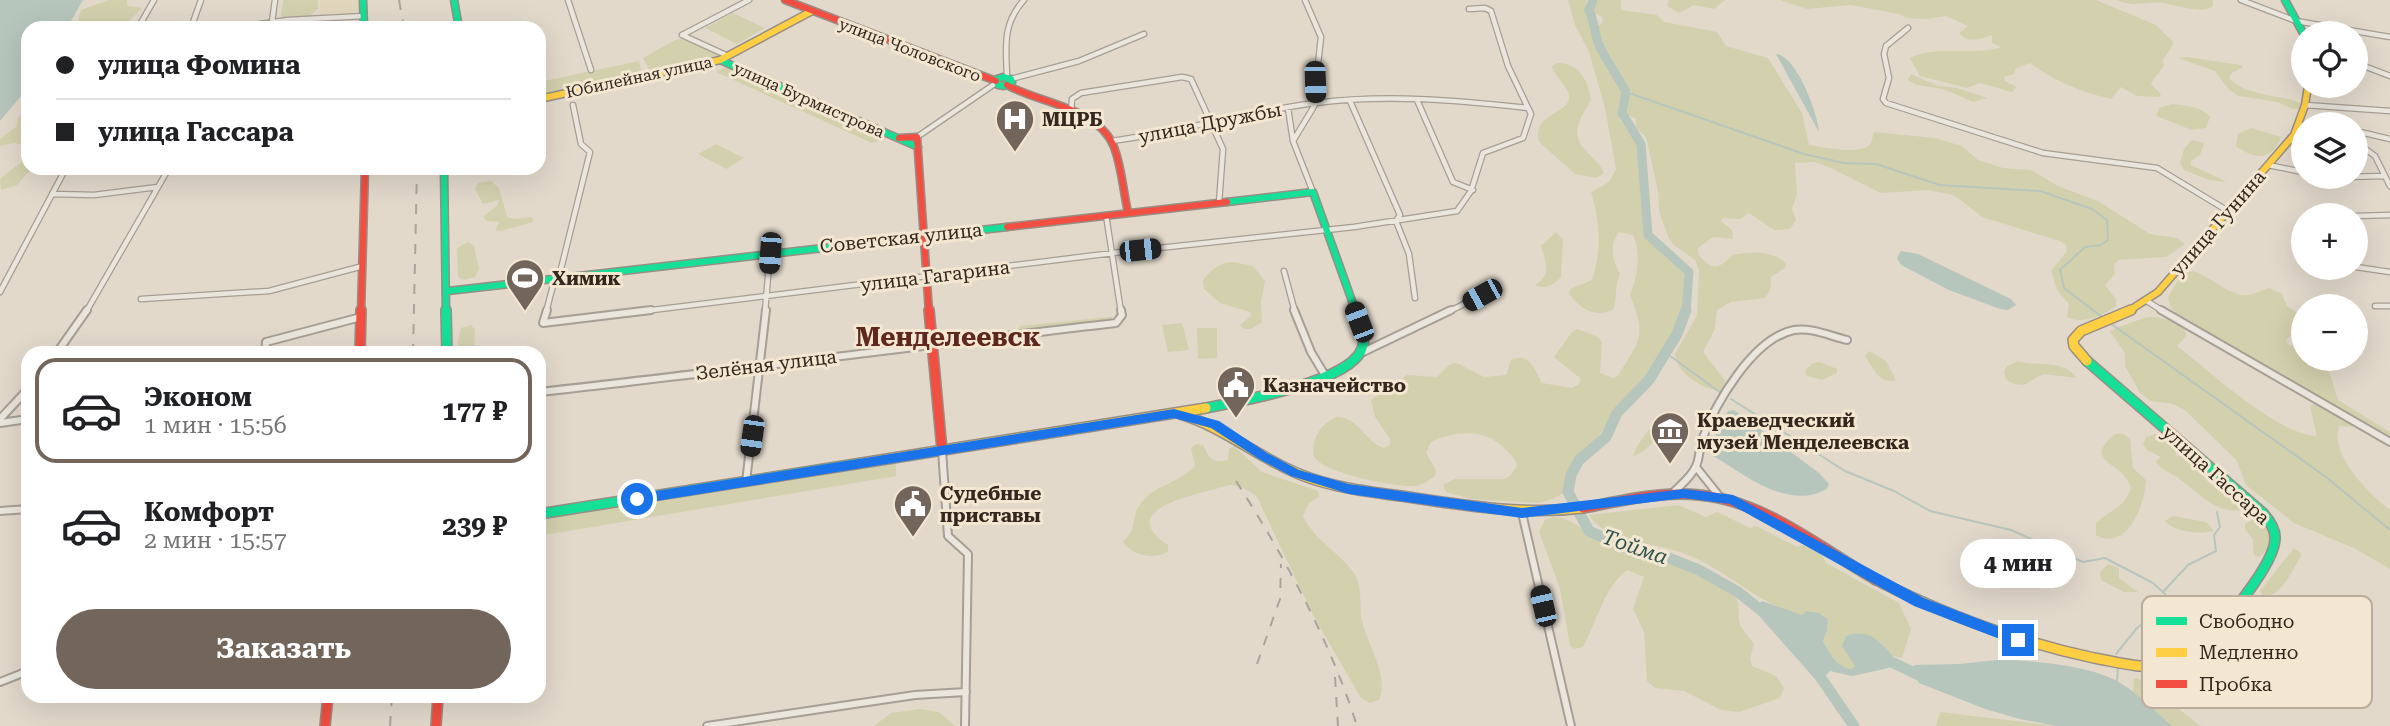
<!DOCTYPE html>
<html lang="ru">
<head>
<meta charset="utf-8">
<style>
  :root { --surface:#fff; --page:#f2f2f2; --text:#202124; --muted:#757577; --line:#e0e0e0; --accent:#72655b }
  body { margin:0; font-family:"Roboto Serif",serif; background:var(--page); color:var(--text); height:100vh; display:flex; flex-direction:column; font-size:26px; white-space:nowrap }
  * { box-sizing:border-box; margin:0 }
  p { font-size:23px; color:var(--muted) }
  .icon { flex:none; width:38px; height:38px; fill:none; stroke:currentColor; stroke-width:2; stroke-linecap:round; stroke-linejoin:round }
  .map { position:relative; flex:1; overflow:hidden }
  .side { position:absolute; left:21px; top:346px; width:525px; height:357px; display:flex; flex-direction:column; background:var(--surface); border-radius:21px; box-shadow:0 7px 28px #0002 }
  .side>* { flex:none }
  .top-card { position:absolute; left:21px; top:21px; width:525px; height:154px; border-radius:21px; box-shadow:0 7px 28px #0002; display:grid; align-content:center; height:154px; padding:0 35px; background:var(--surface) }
  .controls { position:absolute; left:2291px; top:21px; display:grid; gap:14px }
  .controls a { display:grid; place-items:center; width:77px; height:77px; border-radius:50%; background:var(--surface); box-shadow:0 7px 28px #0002; font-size:35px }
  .end { position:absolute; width:32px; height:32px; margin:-16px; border:9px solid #1a73e8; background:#fff; box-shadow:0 0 0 4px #fff }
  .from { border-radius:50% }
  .bubble { position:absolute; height:49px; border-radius:24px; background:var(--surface); box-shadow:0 7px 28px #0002; font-size:23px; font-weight:700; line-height:49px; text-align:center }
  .car { position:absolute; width:21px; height:42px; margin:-21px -10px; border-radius:9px; box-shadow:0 0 5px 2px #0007; background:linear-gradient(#222 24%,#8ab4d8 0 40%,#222 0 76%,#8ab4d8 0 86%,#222 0) }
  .top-card b { display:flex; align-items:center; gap:24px; height:66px; font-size:26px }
  .top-card b+b { border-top:2px solid var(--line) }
  .top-card i { width:18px; height:18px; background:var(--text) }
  ul { padding:12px 0 0; list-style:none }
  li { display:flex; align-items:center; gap:21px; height:105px; margin:0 14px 10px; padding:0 21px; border:4px solid transparent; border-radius:21px }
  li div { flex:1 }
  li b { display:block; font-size:26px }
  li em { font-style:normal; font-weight:700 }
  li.on { border-color:var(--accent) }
  li>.icon { width:63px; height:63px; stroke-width:1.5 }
  .button { display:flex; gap:14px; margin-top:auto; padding:14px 35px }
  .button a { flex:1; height:80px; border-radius:42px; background:var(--accent); color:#fff; font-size:28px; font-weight:700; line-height:80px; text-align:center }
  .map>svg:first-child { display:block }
  .farmland { fill:#e1d7bc }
  .green { fill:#d3d0ae }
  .water { fill:#b7c6bc }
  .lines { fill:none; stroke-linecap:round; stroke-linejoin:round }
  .stream { stroke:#b7c6bc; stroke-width:2 }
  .river-far1 { stroke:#b7c6bc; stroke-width:9 }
  .river { stroke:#b7c6bc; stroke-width:11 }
  .street-far1-casing { stroke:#a79e95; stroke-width:7 }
  .street-casing { stroke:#a79e95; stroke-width:10 }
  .fast-far1-casing { stroke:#978e85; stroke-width:9 }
  .fast-casing { stroke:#978e85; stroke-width:12 }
  .slow-far1-casing { stroke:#978e85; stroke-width:9 }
  .slow-casing { stroke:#978e85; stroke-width:12 }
  .jam-far1-casing { stroke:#978e85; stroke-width:9 }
  .jam-casing { stroke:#978e85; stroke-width:12 }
  .street-far1 { stroke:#eae5dd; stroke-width:4.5 }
  .street { stroke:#eae5dd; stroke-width:6 }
  .fast-far1 { stroke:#16e098; stroke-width:6 }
  .fast { stroke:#16e098; stroke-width:9 }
  .slow-far1 { stroke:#ffcf43; stroke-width:6 }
  .slow { stroke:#ffcf43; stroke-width:9 }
  .jam-far1 { stroke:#f24e42; stroke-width:6 }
  .jam { stroke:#f24e42; stroke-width:9 }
  .rail { stroke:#aaa49d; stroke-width:2; stroke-dasharray:10 10; stroke-linecap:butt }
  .route { fill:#1a73e8 }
  .labels { text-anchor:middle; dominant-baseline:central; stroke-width:6; stroke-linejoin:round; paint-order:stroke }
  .far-street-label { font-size:16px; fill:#35271e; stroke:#f3e7d1 }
  .poi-label { font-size:19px; font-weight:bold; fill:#35271e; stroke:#f3e7d1; text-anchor:start }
  .street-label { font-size:19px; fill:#35271e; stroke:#f3e7d1 }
  .water-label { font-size:21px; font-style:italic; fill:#2e544f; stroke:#f3e7d1 }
  .district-label { font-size:26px; font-weight:bold; fill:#5f281f; stroke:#f3e7d1 }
  .key { fill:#f3e7d1; stroke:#baad9b; stroke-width:2 }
  .key-label { font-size:19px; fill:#35271e }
</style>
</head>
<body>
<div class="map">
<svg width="2390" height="726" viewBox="0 0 2390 726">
  <rect width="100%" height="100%" fill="#e2d9cb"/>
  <!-- farmland -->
  <path class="farmland" d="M320,0H358L359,11L353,15L320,16Z"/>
  <!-- green -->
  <path class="green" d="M109,0H127V6L142,8L130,20L134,28H76L81,10Z
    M283,0H318V9L308,17L284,18L281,16Z
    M1568,0H1587L1585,8L1623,90L1618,110L1620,120L1641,144L1647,169L1648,225L1662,254L1679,265L1684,274L1683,312L1654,371L1639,389L1622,401L1593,445L1577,456L1570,467L1565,492L1553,499L1538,503L1471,499L1446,492L1443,485L1455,479H1504L1510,476L1517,466C1515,458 1510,454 1504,448C1484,428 1455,431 1431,442L1426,453L1436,470L1435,476C1429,480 1423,485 1415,486C1394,487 1326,474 1314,457C1310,440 1321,423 1337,417C1359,417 1365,442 1384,448L1390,445V439L1375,417L1371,400L1407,375L1437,377L1450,364L1457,363L1484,377L1506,375L1511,360C1529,351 1535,370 1542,383L1572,388L1579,384L1581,379L1554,357L1572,332L1577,329L1598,337L1602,342L1600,373L1614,378L1619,374C1641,338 1646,336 1630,295C1637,277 1642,254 1633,235L1619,232C1609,245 1612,260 1620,274C1614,287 1618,297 1613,310C1594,318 1581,309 1569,294L1570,289L1592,280C1602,250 1600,222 1591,192L1609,182L1616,169L1605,108L1589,52L1575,25Z
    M1594,0H1621V10L1657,15L1664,22L1717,32L1726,46L1768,58L1802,113L1809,145C1821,147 1865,156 1871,143C1873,139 1872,135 1874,132L1935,138L1962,146L1978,160L2003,168L2031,170L2058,186L2098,201L2150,234L2177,238L2185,244L2166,257L2118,260L2114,265L2115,274L2105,285L2116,299V306C2105,315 2081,325 2067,317L2069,304L2057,290L2051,271L2067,251L2066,245L2060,241L1982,217L1954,195L1928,190L1881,193L1831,168L1815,162L1795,163L1797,195L1792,208L1796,220L1790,229L1774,230L1749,213L1740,219L1723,218L1721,221L1732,230L1733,239L1713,237L1698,248V254C1713,272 1718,269 1733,255C1749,251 1774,250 1786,264L1785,268L1771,277L1770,290L1765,298L1731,302L1717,310L1715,329L1703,352L1726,382L1721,391C1702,389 1677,374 1675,354L1697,315L1699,270L1695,260L1674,245L1668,237L1659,211L1658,191L1646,137L1636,128V119L1628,115L1626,102L1632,94L1605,47L1597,27L1603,22L1602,17L1594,13Z
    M1669,0H1725L1714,9L1694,5L1679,13L1667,6Z
    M1780,0H2096L2156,25L2174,43L2162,62L2164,64C2161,73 2154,76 2151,84L2161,94L2159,97L2137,96L2121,87L2111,99C2079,91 2056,82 2030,63L2016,68L2014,74L2004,77L2005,81L2017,87L2012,92L1980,83L1967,88L1920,76L1910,58C1937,44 1972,57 2001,47L1992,43V35C1980,39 1968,44 1959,33L1968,26L1946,16L1927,19L1906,18L1899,14L1851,5L1807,9Z
    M2117,0H2213V6C2201,15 2177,5 2163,3C2147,1 2133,8 2117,0Z
    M733,13L765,28L737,44L705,28Z
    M683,39L719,55L649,70L643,58L675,40Z
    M2187,57L2241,65L2243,67L2232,73L2229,78C2245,95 2275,95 2296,101L2301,104L2300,109H2293L2277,102L2239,96L2229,90L2215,71L2178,58Z
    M639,61L642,73L539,96V82Z
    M1557,63C1578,62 1589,81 1591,100C1579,121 1568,135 1590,155C1595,161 1601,165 1604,173L1597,178L1575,174L1539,142C1531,112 1572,115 1569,95C1567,84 1554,77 1552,66Z
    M727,66L888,138L872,143L716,72Z
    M1911,74L1938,86L1957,88L1987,98L1973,102L1943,89L1917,85L1908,80Z
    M2172,104C2185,106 2202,106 2210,117L2206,128L2192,130L2156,116L2159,108Z
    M28,106V168H32L17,185L1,190L0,179L21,162L25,145L14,143L0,146V139L17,126L18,118Z
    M2251,128L2281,137C2272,161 2255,160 2236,146L2238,134Z
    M2192,140L2204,143L2200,155L2191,161V165L2227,182L2209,180L2184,170L2180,163L2184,149Z
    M716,144L744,158L726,169L698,154Z
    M491,181L499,188L507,217L515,219L532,217L533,222L501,231L495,230L500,222L487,221L483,217L497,206L499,200L483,204L475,189L478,183Z
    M1556,232L1563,240L1561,277C1554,285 1545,290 1535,285C1553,274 1545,262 1541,246Z
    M468,242L474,246L479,269L475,277L464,280L458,277L457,248Z
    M1233,262L1253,266L1265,281L1261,302L1262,322L1251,329H1244L1240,325L1251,316L1250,312L1220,303L1204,289L1203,280C1212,269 1218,263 1233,262Z
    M2193,271C2211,276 2228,296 2247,295C2254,295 2262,290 2269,288L2282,294L2287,306L2303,316V324L2286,340L2288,345L2303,347V359H2319L2330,374L2338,400L2390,432V437L2314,397L2181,318L2171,308L2168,298C2174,287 2179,273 2193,271Z
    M1108,317H1112L1111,321L1017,330L1020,326Z
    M2147,317C2162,317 2173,319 2185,329L2186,336L2177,346C2209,370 2277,435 2317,436L2310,406L2314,404L2352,424L2353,427L2340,426C2327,452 2370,495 2390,510V569L2356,549L2294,523L2246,485L2237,461L2185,410L2173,404L2151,401L2140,393L2125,366V353L2110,332L2116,328Z
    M1182,323L1189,350L1168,352L1162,325Z
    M471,325L475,330L474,348L483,353H459L458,341L461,328Z
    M1197,328H1217V358L1198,359Z
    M1869,351L1886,361L1896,380C1880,385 1873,368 1865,356Z
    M2018,361C2039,367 2064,359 2076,378L2045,374C2026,379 2029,392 2006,380L2004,372L2007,366Z
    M1820,362L1837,369V373L1822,380L1807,376L1805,371L1813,363Z
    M1670,416L1671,430L1676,434C1669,438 1665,436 1658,440C1649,444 1643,454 1633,456C1637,443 1655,418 1670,416Z
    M2115,434H2123L2130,439L2133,468L2146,480C2145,503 2128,553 2096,535V523C2109,511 2126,507 2131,488C2124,461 2080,463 2115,434Z
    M2155,434C2166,434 2174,436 2179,447L2175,455C2197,458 2200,480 2219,490C2230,495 2242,497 2248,507C2222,520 2200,494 2181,480C2173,473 2159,470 2156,461L2161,457L2147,450L2143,444L2146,437Z
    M1196,444L1203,445C1210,459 1212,464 1228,460L1229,449L1234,446L1262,472L1318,491L1319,497L1309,503L1303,516C1314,540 1339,552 1354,573C1363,586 1359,606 1362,621C1367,643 1390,678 1379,700L1370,703L1361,698L1313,615L1257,497C1249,490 1240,485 1229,485C1202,494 1111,508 1168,545V552C1152,560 1134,556 1123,542C1139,526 1130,517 1141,503C1155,485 1179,483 1195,466L1191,448Z
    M896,460V476L539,536V517Z
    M1678,505L1706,517L1717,512L1750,528L1756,526L1797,547L1803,545L1822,555L1826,563L1899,603L1911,629L1902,658L1893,656L1880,642L1856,666L1851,669C1836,666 1830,654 1823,641L1827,631L1828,619L1819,613L1806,611L1802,615C1752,603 1724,565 1677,551C1647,542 1608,543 1589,515Z
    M2173,516L2206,522L2214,531C2201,535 2174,532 2165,521Z
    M1553,517C1574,517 1587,535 1605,544C1645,563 1696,560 1731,592C1742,602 1737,609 1739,621C1741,629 1749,637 1754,644L1750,659L1752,666L1776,676L1784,688L1780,698L1739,712L1721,710L1684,691L1655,688L1647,681L1644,632L1633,609L1644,577L1627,570C1603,589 1597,622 1583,647L1574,649L1570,646L1560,589L1539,531L1545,520Z
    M2256,518L2265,520C2270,533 2273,548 2259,557L2254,555L2253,540L2245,529V524Z
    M2294,548L2302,554C2293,569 2283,595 2264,597L2260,591Z
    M2108,564L2119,568V578L2138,592H2124L2101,580L2100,572Z
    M2138,678L2201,726H2172L2133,691L2134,679Z
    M920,709L939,712L955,726H874L891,713Z
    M1940,712L2057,726H1936Z"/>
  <!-- water -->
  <path class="water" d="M0,0H83L67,28H28V88L0,121Z
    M1776,54C1796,55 1818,113 1819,132Z
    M1901,251L1918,254L2011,299L2016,305L2008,310L2000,309L1949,290L1901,265L1897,258Z
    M1734,410L1819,473L1829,484L1827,489C1787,511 1744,474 1712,455L1709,448L1728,411Z
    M1762,601L1802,615L1806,611L1819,613L1828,619L1827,631L1823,641C1830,654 1836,666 1851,669L1855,666L1842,646L1846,636C1868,628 1879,640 1893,656L1889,668L1852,676L1830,671L1822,679H1815L1753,609Z
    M2007,659C2041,663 2080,664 2113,679C2135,690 2153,709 2172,726H2057L2020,719L1985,709L1919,683L1912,672L1914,665L1959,664Z"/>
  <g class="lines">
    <!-- stream -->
    <path class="stream" d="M1626,95L1632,94L1804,154L1844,163L1876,164L1940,185L2040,191L2092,209L2107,220L2108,240L2101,245L2085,247L2060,270L2064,288L2102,317
      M2110,323L2326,477L2390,530
      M1666,353L1721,393
      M1731,399L1845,471L1894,491L1930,511L2011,530L2083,562L2105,558L2153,583L2165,594L2166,604L2137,628L2116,654
      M2163,592L2188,565L2216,551L2214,535L2220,527L2217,512
      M2117,682L2118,667"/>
    <!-- river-far1 -->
    <path class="river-far1" d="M1593,0L1589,10C1595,22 1594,35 1600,47C1608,63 1618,77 1626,92L1622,113L1641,144L1648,235L1689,272L1686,312"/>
    <!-- river -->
    <path class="river" d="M1686,310L1677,334L1649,380L1617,413L1606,437L1579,460L1571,475L1568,492L1589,531L1628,549L1664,556L1699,570L1738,592L1767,615
      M1880,660L1883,658L1923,677
      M1814,668L1854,726"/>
    <!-- street-far1 casing -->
    <g class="street-far1-casing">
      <path id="street-far1" d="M568,0L591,70
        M2241,0L2296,21L2390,37
        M272,22L275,0
        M138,28L154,0
        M191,28L201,0
        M230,28L288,20L364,16
        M1908,28L1886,46L1884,54L1889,78L1883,99L1886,103L2043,153L2157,168L2228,211
        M682,35L749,0
        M682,35L728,56
        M2356,63L2390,76
        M1007,77C1006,47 1002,24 1024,0
        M1011,79L1079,61L1144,34
        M1417,100L1453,182L1473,190
        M1350,101L1400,215L1396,221L1409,254L1415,298
        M2305,105L2390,111
        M1288,108L1293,141L1313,192
        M1071,113L1072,99L1081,93L1182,77L1191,79L1223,149L1219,203
        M2356,131L2390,139
        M917,137L996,83
        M1111,141C1180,132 1246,112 1315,103C1386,94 1457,100 1528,108
        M1293,141L1316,103L1315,67L1318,64L1321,37L1305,0
        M2356,142L2375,156L2390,186
        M2268,165L2303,172
        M2344,177L2384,176
        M52,194L94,195L158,187
        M1106,215L1121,312
        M2356,216L2390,215
        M2356,267L2390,272
        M1284,271L1295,312
        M559,277L590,152L581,144L573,105
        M0,292L66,168
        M141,299L269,291L363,266
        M2147,301L2164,312
        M2375,306H2390
        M86,312L169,168
        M546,312L555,278
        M636,312L1113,253L1354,227L1457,211L1471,191L1483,153L1523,138L1531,114L1508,66L1491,11L1485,8L1469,9
        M765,312L770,253
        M1448,312L1482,295"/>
    </g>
    <!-- street casing -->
    <g class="street-casing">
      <path id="street" d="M547,310L543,323L651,310
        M1294,310L1311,352L1326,377
        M2161,310L2390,442
        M56,354L87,310
        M265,354L266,342L361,317
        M1359,354L1451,310
        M539,392C732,371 923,345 1116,323L1122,315L1121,310
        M0,419L28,389
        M0,423L28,419
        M942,450L948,536L968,554L965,726
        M1696,467L1720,497
        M746,482L766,310
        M1671,495C1679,486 1691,478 1696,466C1700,458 1699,448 1702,440C1715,404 1753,338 1794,330C1811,327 1830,336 1847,340
        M0,511L28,509
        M1522,513L1571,726
        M0,682L28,671
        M707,726L915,695L966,692"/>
    </g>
    <!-- fast-far1 casing -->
    <g class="fast-far1-casing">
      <path id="fast-far1" d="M363,0L364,28
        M454,0L459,28
        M2285,0L2303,33
        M720,60L918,147
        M1003,77L1011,79L1012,82L1004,86L998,85L997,79Z
        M444,168L446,312
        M1227,202L1313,192L1356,312
        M448,291L1007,227"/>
    </g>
    <!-- fast casing -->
    <g class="fast-casing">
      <path id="fast" d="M446,310L447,354
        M2087,361L2263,513C2269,520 2275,528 2275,537C2277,563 2220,628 2202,647
        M1206,408C1240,401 1345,383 1361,351C1368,337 1360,324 1355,310
        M539,514L862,463"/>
    </g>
    <!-- slow-far1 casing -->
    <g class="slow-far1-casing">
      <path id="slow-far1" d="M539,99L720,60L812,11
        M2127,312L2158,292L2294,135L2305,105L2308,86"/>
    </g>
    <!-- slow casing -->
    <g class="slow-casing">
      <path id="slow" d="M2087,361L2074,346L2073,340L2081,331L2131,310
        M1180,414C1224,427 1257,457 1299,474C1333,488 1371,492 1408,497C1467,506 1523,515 1583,508
        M862,463L1206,408
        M1876,580C1946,615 2018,642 2094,658C2117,662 2141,669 2164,666C2179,664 2191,656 2202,647"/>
    </g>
    <!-- jam-far1 casing -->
    <g class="jam-far1-casing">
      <path id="jam-far1" d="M785,0L996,81
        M1007,85C1041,104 1098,107 1114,147C1122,168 1123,191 1128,212
        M899,138L917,137L929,312
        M1007,227L1227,202
        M361,312L365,168"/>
    </g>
    <!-- jam casing -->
    <g class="jam-casing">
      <path id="jam" d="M929,310L942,450
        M360,354L361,310
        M1583,508C1621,501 1660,491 1699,495C1763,500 1822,549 1876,580
        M325,726L328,696
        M436,726L438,696"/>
    </g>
    <!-- street-far1 -->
    <use href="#street-far1" class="street-far1"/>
    <!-- street -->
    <use href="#street" class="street"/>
    <!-- fast-far1 -->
    <use href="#fast-far1" class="fast-far1"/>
    <!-- fast -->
    <use href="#fast" class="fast"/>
    <!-- slow-far1 -->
    <use href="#slow-far1" class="slow-far1"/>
    <!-- slow -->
    <use href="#slow" class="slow"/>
    <!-- jam-far1 -->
    <use href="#jam-far1" class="jam-far1"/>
    <!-- jam -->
    <use href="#jam" class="jam"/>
    <!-- rail -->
    <path class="rail" d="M399,0L404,28
      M413,354L417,168
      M1236,481C1284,556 1330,640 1357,726
      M1257,664L1280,599L1281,564
      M1335,677L1338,726
      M390,726L392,696"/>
  </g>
  <!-- route -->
  <path class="route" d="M1174,409L1219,421L1267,453L1299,470L1349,484L1522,508L1684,489L1733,495L1924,598L2023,636L2025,640L2018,646L1914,606L1730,504L1684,498L1522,518L1349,494L1291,476L1259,459L1211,428L1174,418L637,504L631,499L637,494Z"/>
  <!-- icons -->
  <defs>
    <g id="hospital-pin" transform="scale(2.0125)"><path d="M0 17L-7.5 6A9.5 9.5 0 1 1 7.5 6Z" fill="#72655b" stroke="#f3e7d1"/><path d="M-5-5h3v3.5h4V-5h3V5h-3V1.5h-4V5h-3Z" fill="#fff"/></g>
    <g id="stadium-pin" transform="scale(2.0125)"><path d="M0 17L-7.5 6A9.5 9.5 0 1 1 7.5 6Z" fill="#72655b" stroke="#f3e7d1"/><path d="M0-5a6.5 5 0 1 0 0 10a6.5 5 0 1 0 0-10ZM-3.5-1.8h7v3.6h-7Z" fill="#fff"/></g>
    <g id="civic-pin" transform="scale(2.0125)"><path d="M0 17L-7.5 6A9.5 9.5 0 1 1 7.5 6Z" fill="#72655b" stroke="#f3e7d1"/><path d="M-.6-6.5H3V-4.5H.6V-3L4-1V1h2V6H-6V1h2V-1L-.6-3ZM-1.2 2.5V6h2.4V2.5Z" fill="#fff"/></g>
    <g id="museum-pin" transform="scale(2.0125)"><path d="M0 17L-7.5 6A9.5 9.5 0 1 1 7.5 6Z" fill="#72655b" stroke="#f3e7d1"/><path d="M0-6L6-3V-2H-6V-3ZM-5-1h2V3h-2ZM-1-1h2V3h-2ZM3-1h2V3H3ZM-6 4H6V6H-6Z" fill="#fff"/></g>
  </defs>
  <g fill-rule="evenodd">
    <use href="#hospital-pin" x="1015" y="119"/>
    <use href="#stadium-pin" x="525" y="278"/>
    <use href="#civic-pin" x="1236" y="385"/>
    <use href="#museum-pin" x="1670" y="431"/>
    <use href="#civic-pin" x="913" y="504"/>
  </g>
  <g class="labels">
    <!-- far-street labels -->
    <g class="far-street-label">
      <text transform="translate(910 50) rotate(21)">улица Чоловского</text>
      <text transform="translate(639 77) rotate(-12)">Юбилейная улица</text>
      <text transform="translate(809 100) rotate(24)">улица Бурмистрова</text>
    </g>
    <!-- poi labels -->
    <g class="poi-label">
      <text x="1042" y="119">МЦРБ</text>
      <text x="552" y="278">Химик</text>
      <text x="1263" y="385">Казначейство</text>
      <text x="1697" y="420">Краеведческий<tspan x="1697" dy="22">музей Менделеевска</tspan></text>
      <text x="940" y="493">Судебные<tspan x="940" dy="22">приставы</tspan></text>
    </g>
    <!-- street labels -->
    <g class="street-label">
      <text transform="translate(1210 123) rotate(-11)">улица Дружбы</text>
      <text transform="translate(2218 223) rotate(-49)">улица Гунина</text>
      <text transform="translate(901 238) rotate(-6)">Советская улица</text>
      <text transform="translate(935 276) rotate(-7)">улица Гагарина</text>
      <text transform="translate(766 365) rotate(-7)">Зелёная улица</text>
      <text transform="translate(2216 475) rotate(42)">улица Гассара</text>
    </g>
    <!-- water labels -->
    <g class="water-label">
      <text transform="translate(1635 547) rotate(19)">Тойма</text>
    </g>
    <!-- district labels -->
    <g class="district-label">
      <text x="948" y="337">Менделеевск</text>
    </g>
  </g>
  <!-- legend -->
  <rect x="2142" y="596" width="230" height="112" rx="10" class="key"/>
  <rect x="2156" y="617" width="31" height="8" fill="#16e098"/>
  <rect x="2156" y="648" width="31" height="9" fill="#ffcf43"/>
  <rect x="2156" y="680" width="31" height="8" fill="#f24e42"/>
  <g class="key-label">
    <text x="2199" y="628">Свободно</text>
    <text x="2199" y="659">Медленно</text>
    <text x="2199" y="691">Пробка</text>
  </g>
</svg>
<div class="controls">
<a><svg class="icon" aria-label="locate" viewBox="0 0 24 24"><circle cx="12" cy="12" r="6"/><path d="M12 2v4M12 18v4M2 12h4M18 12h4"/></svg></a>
<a><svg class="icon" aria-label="layers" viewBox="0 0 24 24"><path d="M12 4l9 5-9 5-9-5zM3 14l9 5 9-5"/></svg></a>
<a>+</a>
<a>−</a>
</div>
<i class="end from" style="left:637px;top:499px"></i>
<i class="end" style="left:2018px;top:640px"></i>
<div class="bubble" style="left:1960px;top:539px;width:116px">4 мин</div>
<i class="car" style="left:1315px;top:82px;rotate:178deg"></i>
<i class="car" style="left:1140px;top:250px;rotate:84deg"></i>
<i class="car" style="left:770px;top:253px;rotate:184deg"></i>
<i class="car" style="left:1482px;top:295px;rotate:241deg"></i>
<i class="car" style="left:1359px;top:322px;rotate:339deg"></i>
<i class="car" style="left:752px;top:436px;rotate:188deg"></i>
<i class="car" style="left:1543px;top:606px;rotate:347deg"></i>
<div class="top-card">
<b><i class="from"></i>улица Фомина</b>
<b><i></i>улица Гассара</b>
</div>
<section class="side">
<ul>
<li class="on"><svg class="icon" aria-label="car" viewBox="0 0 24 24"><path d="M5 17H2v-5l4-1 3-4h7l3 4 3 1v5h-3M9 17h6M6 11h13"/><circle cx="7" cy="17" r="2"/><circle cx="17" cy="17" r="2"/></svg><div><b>Эконом</b><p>1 мин · 15:56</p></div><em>177 ₽</em></li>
<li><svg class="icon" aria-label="car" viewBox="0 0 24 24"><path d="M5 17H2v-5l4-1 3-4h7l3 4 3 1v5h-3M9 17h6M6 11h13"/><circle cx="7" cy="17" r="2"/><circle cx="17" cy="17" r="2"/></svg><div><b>Комфорт</b><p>2 мин · 15:57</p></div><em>239 ₽</em></li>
</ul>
<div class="button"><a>Заказать</a></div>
</section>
</div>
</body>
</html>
